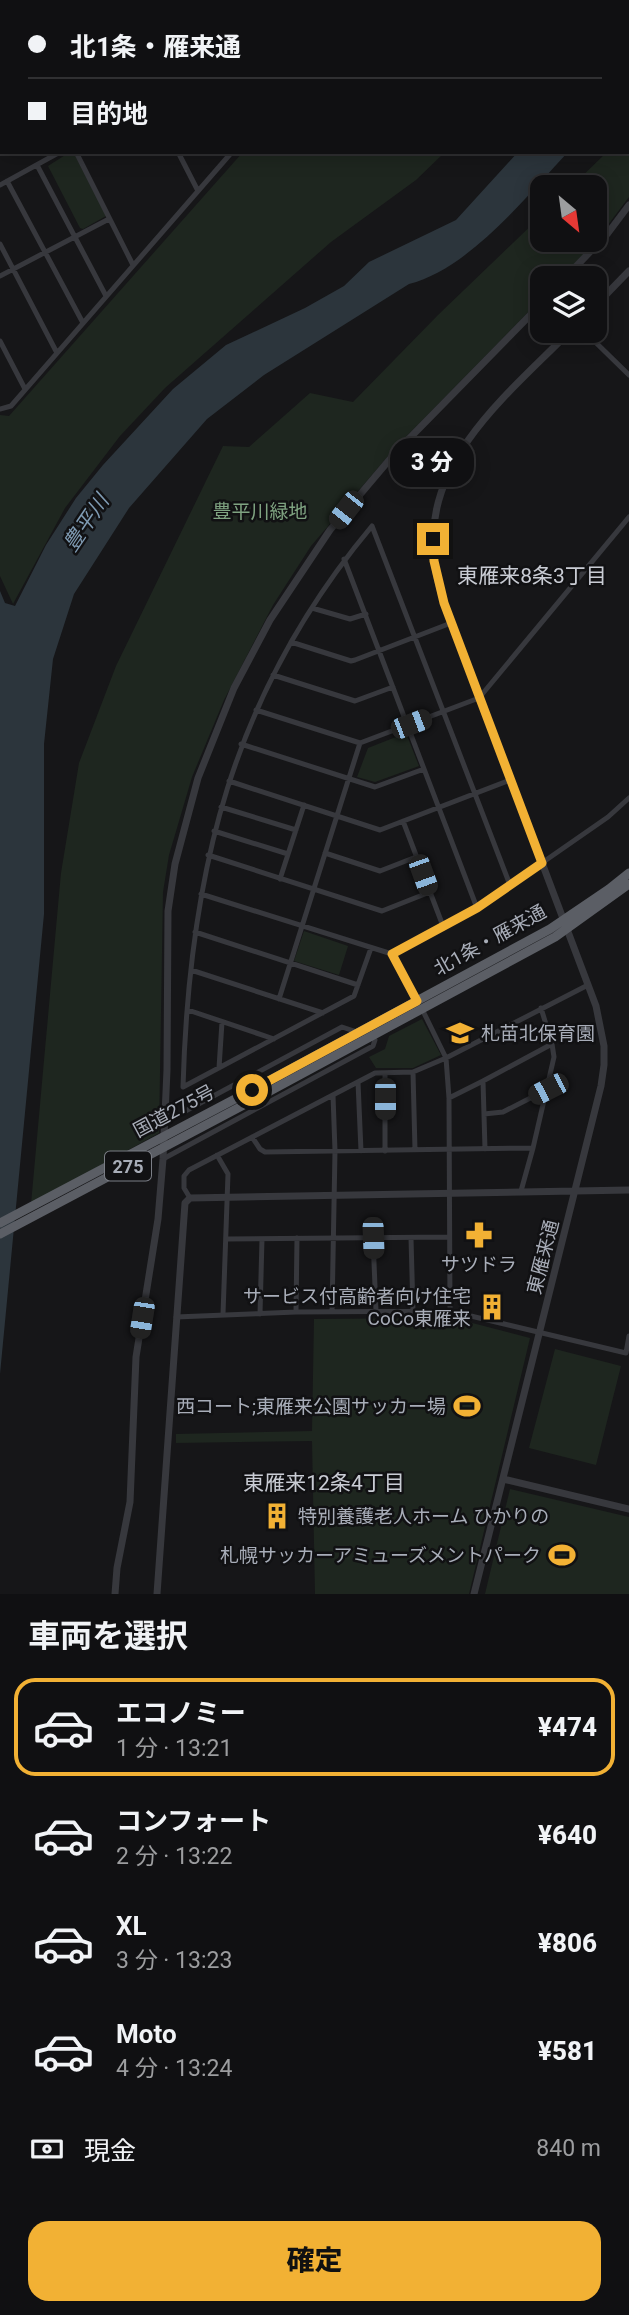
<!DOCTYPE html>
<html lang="ja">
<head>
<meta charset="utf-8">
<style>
  :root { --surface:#101012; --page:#19191b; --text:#f1f3f6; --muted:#9c9d9f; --line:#303032; --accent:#f2b134 }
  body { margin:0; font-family:Roboto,"Noto Sans JP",sans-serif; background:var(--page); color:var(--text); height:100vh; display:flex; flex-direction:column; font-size:26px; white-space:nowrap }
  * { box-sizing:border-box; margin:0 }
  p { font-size:23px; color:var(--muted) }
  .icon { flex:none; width:38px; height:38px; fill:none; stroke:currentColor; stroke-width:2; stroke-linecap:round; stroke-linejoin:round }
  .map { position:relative; height:1594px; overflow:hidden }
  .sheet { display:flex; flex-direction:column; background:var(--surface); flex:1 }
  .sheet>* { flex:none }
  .hud { position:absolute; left:0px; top:0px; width:630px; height:154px; box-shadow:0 4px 18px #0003,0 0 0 2px var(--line); display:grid; align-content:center; height:154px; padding:0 28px; background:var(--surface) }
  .needle { width:46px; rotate:151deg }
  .tools { position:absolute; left:530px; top:175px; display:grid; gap:14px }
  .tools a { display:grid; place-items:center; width:77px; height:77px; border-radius:14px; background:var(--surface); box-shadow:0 4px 18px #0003,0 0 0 2px var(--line); font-size:35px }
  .end { position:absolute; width:32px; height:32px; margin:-16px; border:9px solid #f2b134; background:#111; box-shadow:0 0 0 4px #111 }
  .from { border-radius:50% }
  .bubble { position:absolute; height:49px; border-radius:21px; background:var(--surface); box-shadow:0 4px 18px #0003,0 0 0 2px var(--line); font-size:23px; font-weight:800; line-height:49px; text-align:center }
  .car { position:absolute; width:21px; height:42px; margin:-21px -10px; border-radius:9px; box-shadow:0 0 5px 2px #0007; background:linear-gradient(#222 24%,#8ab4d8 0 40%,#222 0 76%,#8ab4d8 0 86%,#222 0) }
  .hud b { display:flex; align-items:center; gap:24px; height:66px; font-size:26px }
  .hud b+b { border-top:2px solid var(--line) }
  .hud i { width:18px; height:18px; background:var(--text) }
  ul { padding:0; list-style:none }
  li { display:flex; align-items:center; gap:21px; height:98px; margin:0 14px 10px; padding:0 14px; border:4px solid transparent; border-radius:21px }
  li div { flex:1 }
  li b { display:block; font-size:26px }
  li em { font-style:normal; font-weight:800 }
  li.on { border-color:var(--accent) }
  li>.icon { width:63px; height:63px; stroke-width:1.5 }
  h2 { padding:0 28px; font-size:32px; line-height:84px }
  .pay { display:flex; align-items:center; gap:18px; height:77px; padding:0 28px; font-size:26px }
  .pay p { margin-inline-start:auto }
  .action { display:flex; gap:14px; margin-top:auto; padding:14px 28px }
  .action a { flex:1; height:80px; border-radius:21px; background:var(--accent); color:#111; font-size:28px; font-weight:800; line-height:80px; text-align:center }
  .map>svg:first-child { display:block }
  .green { fill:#1e261f }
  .water { fill:#2c353c }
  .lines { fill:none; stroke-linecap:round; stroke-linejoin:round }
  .minor { stroke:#37383d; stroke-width:5 }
  .tertiary { stroke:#37383d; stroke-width:7 }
  .trunk { stroke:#5b5e65; stroke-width:9 }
  .trunk-bridge { stroke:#5b5e65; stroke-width:9 }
  .route { stroke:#f2b134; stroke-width:9 }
  .labels { text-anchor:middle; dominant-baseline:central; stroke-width:5; stroke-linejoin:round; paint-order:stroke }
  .shield { fill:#111113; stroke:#7b7e86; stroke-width:2 }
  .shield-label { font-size:18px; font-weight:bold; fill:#a8adb8 }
  .park-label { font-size:19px; fill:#7fa381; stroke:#111113 }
  .street-label { font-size:19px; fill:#a8adb8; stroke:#111113 }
  .poi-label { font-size:19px; fill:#a8adb8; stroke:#111113; text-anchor:end }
  .water-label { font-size:21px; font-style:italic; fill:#7f9bb3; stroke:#111113 }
  .neighbourhood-label { font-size:21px; fill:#c9ccd4; stroke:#111113 }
</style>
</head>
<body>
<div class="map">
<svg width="629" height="1594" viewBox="0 0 629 1594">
  <rect width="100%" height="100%" fill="#161618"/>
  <!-- green -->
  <path class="green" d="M365,0H564L364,2Z
    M629,104V197L592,246L561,278H542V298L395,448L311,546L273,605L224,700L192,777L169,855L163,892L159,1133L31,1204L61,873L79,763L116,666L223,446L249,447L310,393L353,402L438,315L542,215V240H595V187H571L607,152H628Z
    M70,152L74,153L106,216L83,229L80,228L48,166Z
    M243,152H445L416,180L331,242L165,388L120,436L65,508L13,604L0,576V415L9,416Z
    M406,733L419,766L375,782L357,777L368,748Z
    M304,931L348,946L339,975L294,961Z
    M422,1019L441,1055L413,1068H376L369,1057L385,1049L389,1036Z
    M453,1318L530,1338L469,1594H315L312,1441L176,1443V1434L312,1431L314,1319Z
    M555,1349L621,1366L596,1465L529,1448Z
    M510,1489L629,1517V1594H485Z"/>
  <!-- water -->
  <path class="water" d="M518,152H568C527,196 469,269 409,284L264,375L207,419L129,508L74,594L53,659L44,744V914L0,1374V591L5,603L15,606L46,545L76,498L103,465L173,389L226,345L305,308L344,286L369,262L456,220Z"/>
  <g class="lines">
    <!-- minor -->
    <path class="minor" d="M127,0L130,2
      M307,0L310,2
      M44,2L45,0
      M203,2L204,0
      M253,2L254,0
      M357,2L358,0
      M76,152L133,265
      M178,152L198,191
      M37,165L106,296
      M7,181L83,323
      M0,185L60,152
      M0,244L57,353
      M0,276L109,219
      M584,331L629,375
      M0,341L25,389
      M0,409L11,406L232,152
      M344,559L477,908
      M312,608L350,619L366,614
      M291,642L351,661L355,660L451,623
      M273,675L355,701L393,687
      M256,710L360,743L479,698L629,517
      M241,744L375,787L424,769
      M229,781L380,830L510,780
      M221,807L296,830
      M403,821L443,926
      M214,831L288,854
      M325,853L380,871L416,857
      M208,855L382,911L430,892
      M280,879L304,805
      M201,894L392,954L477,908L608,817L629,798
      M195,932L358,985
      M371,948L354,996L183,1087C189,873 232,693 372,526L510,885
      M392,954L417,1001
      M191,970L323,1013
      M279,999L360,743
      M422,1009L446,1058L449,1098L450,1311
      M188,1010L274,1039
      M219,1068L222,1022
      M413,1072L415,1150
      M358,1082L361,1151
      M449,1098L483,1081
      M484,1114L503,1112L548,1089
      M165,1122L342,1027L360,1033
      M252,1137L260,1149L265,1152L533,1148
      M485,1149L483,1081L552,1044
      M385,1151V1073
      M217,1155L228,1174L223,1314
      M163,1159L373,1046L375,1040L369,1036
      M521,1191L533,1148L554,1057L552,1044L541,1008
      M190,1198L184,1188V1176L189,1170L375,1073L413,1072L446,1058L588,985
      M373,1238L376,1311
      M411,1238L413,1311
      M227,1239L449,1237
      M296,1312L297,1238
      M332,1312L335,1151L333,1095
      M260,1314L262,1239
      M176,1317L296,1312L450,1311L626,1353L629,1336"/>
    <!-- tertiary -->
    <path class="tertiary" d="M165,2L166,0
      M0,135L2,134
      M565,278L608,233L629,205
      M595,306L629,271
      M503,1479L629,1509
      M115,1594L117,1568L130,1502L136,1357L158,1219L163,1159L167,1070L168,911L175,864L198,778L234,688L270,620L330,530L396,452L542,303
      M157,1594L185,1203L190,1198L629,1190
      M474,1594L601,1086L604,1065V1046L596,1006L444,603C438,583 432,562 433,540C434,450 513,390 570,331"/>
    <!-- trunk -->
    <path class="trunk" d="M252,1090L550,929L609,889L629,873
      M257,1098L555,937L629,884"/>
    <!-- trunk-bridge -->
    <path class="trunk-bridge" d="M0,1223L252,1090
      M0,1234L257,1098"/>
  </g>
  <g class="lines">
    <!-- route -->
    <path class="route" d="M252,1090L417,1001L392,954L477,908L542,863L444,603L434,561L433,539"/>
  </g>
  <!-- icons -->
  <defs>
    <g id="school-bare" transform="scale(2.1)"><path d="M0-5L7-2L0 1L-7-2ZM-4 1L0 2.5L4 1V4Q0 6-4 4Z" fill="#f2b134" stroke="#111113" stroke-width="2.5" paint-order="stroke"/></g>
    <g id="pharmacy-bare" transform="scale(2.1)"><path d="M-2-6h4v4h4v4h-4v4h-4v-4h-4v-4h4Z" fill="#f2b134" stroke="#111113" stroke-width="2.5" paint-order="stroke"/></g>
    <g id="building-bare" transform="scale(2.1)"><path d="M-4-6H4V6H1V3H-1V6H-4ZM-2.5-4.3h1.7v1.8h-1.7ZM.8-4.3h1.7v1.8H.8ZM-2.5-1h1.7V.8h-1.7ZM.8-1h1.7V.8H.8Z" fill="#f2b134" stroke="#111113" stroke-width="2.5" paint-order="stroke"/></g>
    <g id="stadium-bare" transform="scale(2.1)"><path d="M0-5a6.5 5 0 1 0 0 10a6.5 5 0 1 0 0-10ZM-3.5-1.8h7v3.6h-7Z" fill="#f2b134" stroke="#111113" stroke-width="2.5" paint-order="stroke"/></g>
  </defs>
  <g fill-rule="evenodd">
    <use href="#school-bare" x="460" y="1033"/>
    <use href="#pharmacy-bare" x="479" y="1235"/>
    <use href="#building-bare" x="492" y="1307"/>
    <use href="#stadium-bare" x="467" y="1406"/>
    <use href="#building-bare" x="277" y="1516"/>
    <use href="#stadium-bare" x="562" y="1555"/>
  </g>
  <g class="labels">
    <!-- shield labels -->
    <rect class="shield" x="105" y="1151.5" width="46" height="29" rx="5"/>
    <g class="shield-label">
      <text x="128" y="1166">275</text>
    </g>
    <!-- park labels -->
    <g class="park-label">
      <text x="260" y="511">豊平川緑地</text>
    </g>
    <!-- street labels -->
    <g class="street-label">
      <text transform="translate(490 940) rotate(-29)">北1条・雁来通</text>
      <text transform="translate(174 1111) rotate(-28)">国道275号</text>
      <text transform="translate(543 1257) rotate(-76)">東雁来通</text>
    </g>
    <!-- poi labels -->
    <g class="poi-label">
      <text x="481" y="1033" text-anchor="start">札苗北保育園</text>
      <text x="479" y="1264" text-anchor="middle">サツドラ</text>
      <text x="471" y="1296">サービス付高齢者向け住宅<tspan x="471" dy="22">CoCo東雁来</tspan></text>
      <text x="446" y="1406">西コート;東雁来公園サッカー場</text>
      <text x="298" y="1516" text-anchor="start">特別養護老人ホーム ひかりの</text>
      <text x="541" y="1555">札幌サッカーアミューズメントパーク</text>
    </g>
    <!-- water labels -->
    <g class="water-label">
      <text transform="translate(86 523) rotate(-56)">豊平川</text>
    </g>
    <!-- neighbourhood labels -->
    <g class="neighbourhood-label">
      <text x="532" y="576">東雁来8条3丁目</text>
      <text x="324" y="1483">東雁来12条4丁目</text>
    </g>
  </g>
</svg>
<div class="tools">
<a><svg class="needle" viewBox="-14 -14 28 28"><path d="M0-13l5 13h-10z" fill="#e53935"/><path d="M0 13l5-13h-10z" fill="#9c9d9f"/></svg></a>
<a><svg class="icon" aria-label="layers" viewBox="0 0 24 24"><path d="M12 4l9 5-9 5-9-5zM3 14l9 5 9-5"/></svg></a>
</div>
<i class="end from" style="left:252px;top:1090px"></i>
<i class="end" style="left:433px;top:539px"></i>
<div class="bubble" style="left:390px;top:438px;width:84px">3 分</div>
<i class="car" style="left:346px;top:510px;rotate:218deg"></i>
<i class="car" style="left:411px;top:724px;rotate:69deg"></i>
<i class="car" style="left:423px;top:875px;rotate:160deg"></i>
<i class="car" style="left:548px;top:1089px;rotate:243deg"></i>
<i class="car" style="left:385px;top:1099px;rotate:180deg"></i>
<i class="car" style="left:373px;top:1238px;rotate:178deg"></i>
<i class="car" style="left:142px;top:1318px;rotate:189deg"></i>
<div class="hud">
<b><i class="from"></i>北1条・雁来通</b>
<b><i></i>目的地</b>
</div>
</div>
<section class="sheet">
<h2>車両を選択</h2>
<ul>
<li class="on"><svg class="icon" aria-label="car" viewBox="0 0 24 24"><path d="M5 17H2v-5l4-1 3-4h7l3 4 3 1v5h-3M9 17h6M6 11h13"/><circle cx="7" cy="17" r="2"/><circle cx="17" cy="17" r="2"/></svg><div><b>エコノミー</b><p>1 分 · 13:21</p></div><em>¥474</em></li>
<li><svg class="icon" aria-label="car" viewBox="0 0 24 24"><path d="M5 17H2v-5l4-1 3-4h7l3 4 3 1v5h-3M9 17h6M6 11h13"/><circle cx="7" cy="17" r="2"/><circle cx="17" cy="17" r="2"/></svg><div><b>コンフォート</b><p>2 分 · 13:22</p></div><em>¥640</em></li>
<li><svg class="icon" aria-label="car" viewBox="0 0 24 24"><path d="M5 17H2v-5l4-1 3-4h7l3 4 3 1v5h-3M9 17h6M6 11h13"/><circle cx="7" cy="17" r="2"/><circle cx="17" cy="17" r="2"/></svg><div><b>XL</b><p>3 分 · 13:23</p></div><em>¥806</em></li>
<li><svg class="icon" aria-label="car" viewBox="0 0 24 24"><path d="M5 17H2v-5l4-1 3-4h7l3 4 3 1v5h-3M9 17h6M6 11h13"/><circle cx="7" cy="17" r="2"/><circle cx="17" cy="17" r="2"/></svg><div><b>Moto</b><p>4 分 · 13:24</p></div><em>¥581</em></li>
</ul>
<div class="pay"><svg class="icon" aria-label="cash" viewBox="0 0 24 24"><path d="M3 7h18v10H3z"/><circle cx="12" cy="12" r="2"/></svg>現金<p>840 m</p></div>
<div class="action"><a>確定</a></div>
</section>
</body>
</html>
